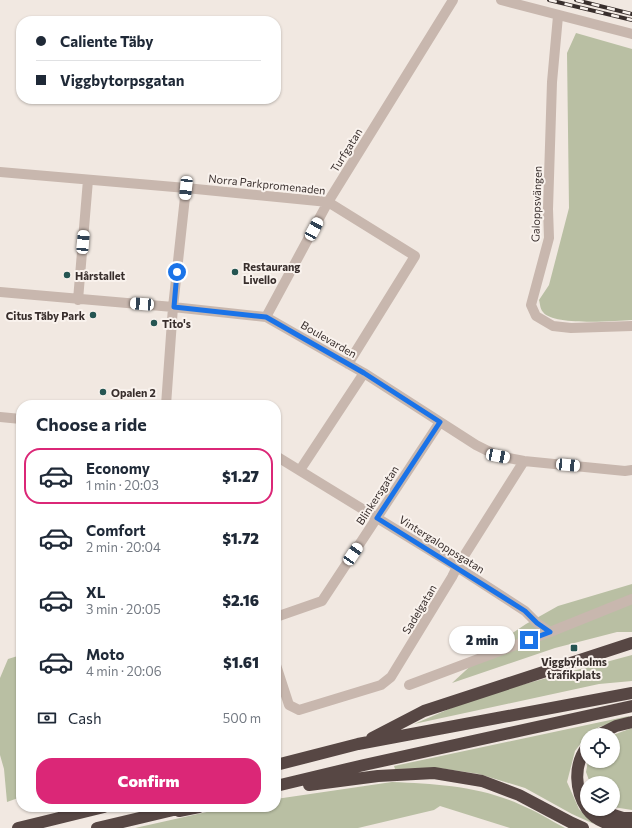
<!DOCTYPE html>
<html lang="en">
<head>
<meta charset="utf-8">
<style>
  :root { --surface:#fff; --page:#f2f2f3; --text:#1f2937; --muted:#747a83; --line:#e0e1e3; --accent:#db2777 }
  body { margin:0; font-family:Commissioner,sans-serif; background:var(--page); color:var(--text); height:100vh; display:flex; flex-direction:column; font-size:15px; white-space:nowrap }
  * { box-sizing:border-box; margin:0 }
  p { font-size:13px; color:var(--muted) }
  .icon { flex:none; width:22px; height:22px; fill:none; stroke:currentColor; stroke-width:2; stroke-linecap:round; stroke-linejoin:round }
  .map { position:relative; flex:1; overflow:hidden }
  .sheet { position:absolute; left:16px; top:400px; width:265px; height:412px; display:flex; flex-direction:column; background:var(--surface); border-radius:16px; box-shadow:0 1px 3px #0004 }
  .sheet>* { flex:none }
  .guide { position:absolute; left:16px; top:16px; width:265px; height:88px; border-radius:16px; box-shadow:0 1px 3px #0004; display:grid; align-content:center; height:88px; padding:0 20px; background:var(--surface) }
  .fabs { position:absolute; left:580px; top:728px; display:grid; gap:8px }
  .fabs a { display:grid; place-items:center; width:40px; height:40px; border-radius:50%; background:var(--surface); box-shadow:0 1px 3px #0004; font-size:20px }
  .end { position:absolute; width:18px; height:18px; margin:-9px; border:5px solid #1a73e8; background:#fff; box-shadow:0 0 0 2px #fff }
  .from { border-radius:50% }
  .bubble { position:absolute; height:28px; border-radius:14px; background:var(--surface); box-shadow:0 1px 3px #0004; font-size:13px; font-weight:800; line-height:28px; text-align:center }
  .car { position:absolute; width:12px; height:24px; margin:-12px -6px; border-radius:5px; box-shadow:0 0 3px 1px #0007; background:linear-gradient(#fff 24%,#345 0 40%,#fff 0 76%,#345 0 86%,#fff 0) }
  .guide b { display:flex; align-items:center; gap:14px; height:38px; font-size:15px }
  .guide b+b { border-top:1px solid var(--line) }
  .guide i { width:10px; height:10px; background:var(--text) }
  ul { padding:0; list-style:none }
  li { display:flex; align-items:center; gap:12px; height:56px; margin:0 8px 6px; padding:0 12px; border:2px solid transparent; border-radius:16px }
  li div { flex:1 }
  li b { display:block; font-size:15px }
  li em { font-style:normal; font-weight:800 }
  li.active { border-color:var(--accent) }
  li>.icon { width:36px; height:36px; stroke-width:1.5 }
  h2 { padding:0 20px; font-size:18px; line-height:48px }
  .pay { display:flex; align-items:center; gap:10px; height:44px; padding:0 20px; font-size:15px }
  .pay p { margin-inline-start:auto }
  .cta { display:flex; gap:8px; margin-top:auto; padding:8px 20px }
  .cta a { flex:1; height:46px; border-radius:16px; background:var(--accent); color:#fff; font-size:16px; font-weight:800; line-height:46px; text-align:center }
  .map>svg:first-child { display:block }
  .green { fill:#b9bfa3 }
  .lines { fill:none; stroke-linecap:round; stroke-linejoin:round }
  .street { stroke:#c8b7ae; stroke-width:10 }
  .highway { stroke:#574744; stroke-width:12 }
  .rail-casing { stroke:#382e2c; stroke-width:4 }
  .rail { stroke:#f9f2ed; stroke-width:2.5; stroke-dasharray:8; stroke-linecap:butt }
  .route { stroke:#1a73e8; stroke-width:5 }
  .poi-dot { fill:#255552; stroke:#f9f2ed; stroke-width:1.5 }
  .labels { text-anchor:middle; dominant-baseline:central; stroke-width:4; stroke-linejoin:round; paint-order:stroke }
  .street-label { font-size:11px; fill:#382e2c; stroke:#f9f2ed }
  .poi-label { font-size:11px; font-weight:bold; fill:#382e2c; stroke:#f9f2ed; text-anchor:start }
</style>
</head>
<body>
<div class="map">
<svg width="632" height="828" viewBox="0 0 632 828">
  <rect width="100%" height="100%" fill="#f1e8e1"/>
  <!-- green -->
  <path class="green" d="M576,33L632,49V320C614,321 553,326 543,312C540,309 540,303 539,300L549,285L569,208L567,53Z
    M632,584V632H617L555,648L452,683L490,648L526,624L558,606Z
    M21,655V797L7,802L4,769L0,755V678L8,659Z
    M632,655V681L599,684L414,724L477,697Z
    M629,716L628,718L599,727L587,735L575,751L567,782L579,809L594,824L572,814L525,788L479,774L439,768L395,769L394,766Z
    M632,728V810L613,807V783H590L586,772L588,761H613V735Z
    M392,782C436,784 480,786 521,805C536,811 550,820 565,828H510L440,806L434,810L358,828H135L229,807H276V799Z"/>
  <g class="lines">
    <!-- street -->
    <path class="street" d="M501,0L632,34
      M558,16L552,82L548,209L549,238L531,305L536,316L553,326L571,328L632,326
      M0,172L186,188L328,202L415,256L348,364
      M0,292L173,307L266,317L364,373L476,445L498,456L524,461L625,471L632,470
      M78,300L88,180
      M266,317L328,202L453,0
      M166,405L173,307L186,188
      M0,417L21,419
      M276,456L457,567L525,611L537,623L550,632
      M300,470L364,373
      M276,617L322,601L440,422
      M276,665L289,705L299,710L381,685L391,677L452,577L457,567L524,461
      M409,685L550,632L632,599"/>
    <!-- highway -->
    <path class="highway" d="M598,735L616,726L632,722
      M372,738L424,711L632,643
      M587,747C573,765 575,791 587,809
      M276,765L358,744L632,693
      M309,785L378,776L434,773L482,781L519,795L572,823L583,828
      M276,786L364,765L632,706
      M587,809C597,823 616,827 632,827
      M598,809L601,811L623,818H632
      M179,811L199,807
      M18,828L104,807
      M97,828L186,807"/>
    <!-- rail casing -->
    <g class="rail-casing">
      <path id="rail" d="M549,0L632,20
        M576,0L632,14"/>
    </g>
    <!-- rail -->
    <use href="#rail" class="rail"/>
  </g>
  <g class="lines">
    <!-- route -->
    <path class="route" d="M177,272L174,307L266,317L364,373L440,422L377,518L525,611L537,623L550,632L529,640"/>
  </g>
  <!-- markers -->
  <g class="poi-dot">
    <circle cx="235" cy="272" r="4"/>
    <circle cx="67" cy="275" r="4"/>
    <circle cx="93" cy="315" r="4"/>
    <circle cx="154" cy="323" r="4"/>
    <circle cx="103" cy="392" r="4"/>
    <rect x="570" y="644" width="8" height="8" rx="2"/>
  </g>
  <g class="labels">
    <!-- street labels -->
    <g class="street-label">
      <text transform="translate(346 150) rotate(-58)">Turfgatan</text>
      <text transform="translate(267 184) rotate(6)">Norra Parkpromenaden</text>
      <text transform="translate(536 204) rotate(-88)">Galoppsvängen</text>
      <text transform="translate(329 339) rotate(30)">Boulevarden</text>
      <text transform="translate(377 495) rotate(-57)">Blinkersgatan</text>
      <text transform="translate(442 544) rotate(32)">Vintergaloppsgatan</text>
      <text transform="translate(419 609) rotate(-59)">Sadelgatan</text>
    </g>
    <!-- poi labels -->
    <g class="poi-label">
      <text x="243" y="266">Restaurang<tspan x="243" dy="13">Livello</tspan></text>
      <text x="75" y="275">Hårstallet</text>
      <text x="85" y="315" text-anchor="end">Citus Täby Park</text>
      <text x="162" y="323">Tito's</text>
      <text x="111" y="392">Opalen 2</text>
      <text x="574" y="661" text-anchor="middle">Viggbyholms<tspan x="574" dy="13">trafikplats</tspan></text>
    </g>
  </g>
</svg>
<div class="fabs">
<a><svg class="icon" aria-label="locate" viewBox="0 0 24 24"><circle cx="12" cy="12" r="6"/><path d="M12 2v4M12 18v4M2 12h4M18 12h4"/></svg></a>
<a><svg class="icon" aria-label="layers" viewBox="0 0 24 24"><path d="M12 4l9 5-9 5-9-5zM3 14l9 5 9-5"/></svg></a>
</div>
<i class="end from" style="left:177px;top:272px"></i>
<i class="end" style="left:529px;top:640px"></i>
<div class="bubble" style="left:449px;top:626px;width:66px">2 min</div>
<i class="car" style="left:186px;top:188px;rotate:186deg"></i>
<i class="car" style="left:314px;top:229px;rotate:28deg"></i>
<i class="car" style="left:83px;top:242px;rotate:5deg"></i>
<i class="car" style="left:142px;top:304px;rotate:274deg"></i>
<i class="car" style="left:498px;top:456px;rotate:101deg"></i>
<i class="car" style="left:568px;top:465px;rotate:95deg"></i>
<i class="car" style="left:353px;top:554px;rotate:34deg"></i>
<div class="guide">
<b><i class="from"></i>Caliente Täby</b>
<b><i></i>Viggbytorpsgatan</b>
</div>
<section class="sheet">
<h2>Choose a ride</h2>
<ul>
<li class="active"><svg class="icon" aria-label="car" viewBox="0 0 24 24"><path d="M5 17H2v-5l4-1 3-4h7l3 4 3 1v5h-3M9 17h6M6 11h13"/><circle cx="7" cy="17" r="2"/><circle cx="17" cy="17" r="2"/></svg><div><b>Economy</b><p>1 min · 20:03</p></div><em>$1.27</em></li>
<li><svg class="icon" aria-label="car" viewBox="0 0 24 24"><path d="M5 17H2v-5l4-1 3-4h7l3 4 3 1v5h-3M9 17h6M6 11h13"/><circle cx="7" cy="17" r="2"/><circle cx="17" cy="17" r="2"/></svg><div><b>Comfort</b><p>2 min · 20:04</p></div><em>$1.72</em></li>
<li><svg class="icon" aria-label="car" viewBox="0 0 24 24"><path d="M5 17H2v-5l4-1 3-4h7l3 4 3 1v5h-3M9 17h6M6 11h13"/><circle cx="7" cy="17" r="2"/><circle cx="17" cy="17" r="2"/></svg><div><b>XL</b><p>3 min · 20:05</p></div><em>$2.16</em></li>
<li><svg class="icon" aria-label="car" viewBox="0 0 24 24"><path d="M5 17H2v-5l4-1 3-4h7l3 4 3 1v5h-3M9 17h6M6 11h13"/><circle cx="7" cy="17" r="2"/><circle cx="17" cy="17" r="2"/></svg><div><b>Moto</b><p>4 min · 20:06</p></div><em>$1.61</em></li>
</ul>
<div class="pay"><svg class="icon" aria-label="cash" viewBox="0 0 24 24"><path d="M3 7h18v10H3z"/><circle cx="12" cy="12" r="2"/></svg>Cash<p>500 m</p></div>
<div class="cta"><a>Confirm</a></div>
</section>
</div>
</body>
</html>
